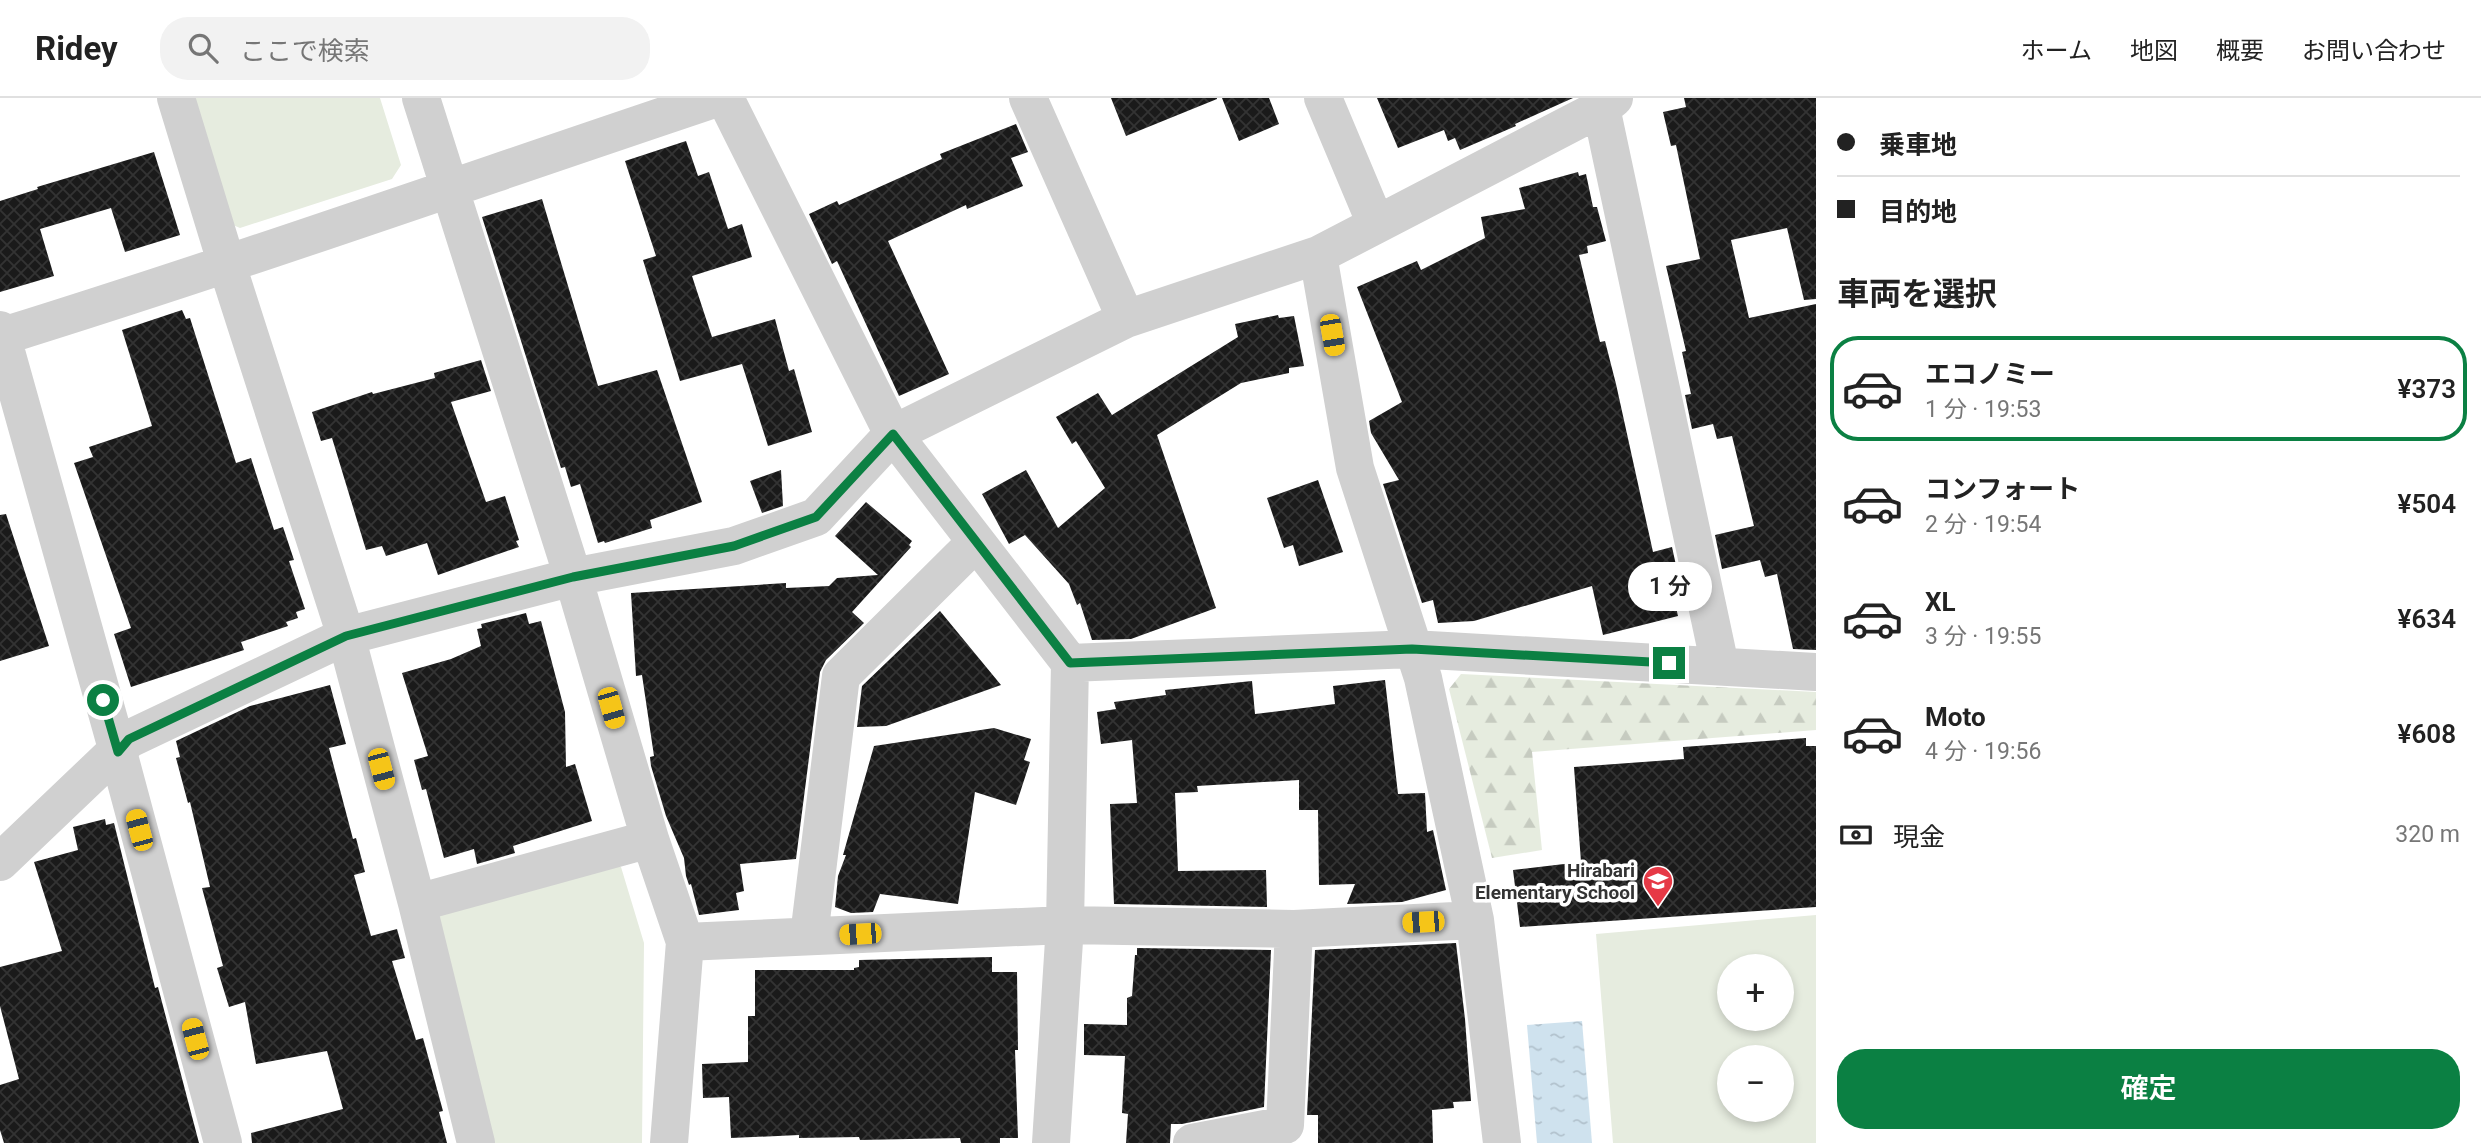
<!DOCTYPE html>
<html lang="ja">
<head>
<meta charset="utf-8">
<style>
  :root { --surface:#fff; --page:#f2f2f2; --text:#222; --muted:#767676; --line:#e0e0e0; --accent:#0b8043 }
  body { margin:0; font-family:Roboto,"Noto Sans JP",sans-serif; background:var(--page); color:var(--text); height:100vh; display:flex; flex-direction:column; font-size:26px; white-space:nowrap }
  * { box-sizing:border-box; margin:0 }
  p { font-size:23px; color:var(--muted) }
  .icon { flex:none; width:38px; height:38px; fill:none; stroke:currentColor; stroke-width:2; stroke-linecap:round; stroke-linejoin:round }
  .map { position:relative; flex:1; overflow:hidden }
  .drawer { display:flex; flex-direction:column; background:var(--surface); width:665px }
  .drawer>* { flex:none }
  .top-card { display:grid; align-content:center; height:154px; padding:0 21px; background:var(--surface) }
  .fabs { position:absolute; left:1717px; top:856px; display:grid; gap:14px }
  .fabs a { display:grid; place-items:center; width:77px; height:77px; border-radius:50%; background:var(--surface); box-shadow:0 4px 10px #0003; font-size:35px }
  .end { position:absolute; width:32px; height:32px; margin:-16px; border:9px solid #0b8043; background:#fff; box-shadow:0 0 0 4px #fff }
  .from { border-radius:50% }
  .bubble { position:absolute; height:49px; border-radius:24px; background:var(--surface); box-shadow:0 4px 10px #0003; font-size:23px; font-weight:600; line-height:49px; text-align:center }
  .car { position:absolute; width:21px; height:42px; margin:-21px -10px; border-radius:9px; box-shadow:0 0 5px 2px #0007; background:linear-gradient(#f5c518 24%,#345 0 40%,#f5c518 0 76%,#345 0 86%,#f5c518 0) }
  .top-card b { display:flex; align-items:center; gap:24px; height:66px; font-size:26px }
  .top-card b+b { border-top:2px solid var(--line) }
  .top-card i { width:18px; height:18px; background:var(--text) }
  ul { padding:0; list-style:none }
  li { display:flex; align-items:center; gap:21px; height:105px; margin:0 14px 10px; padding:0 7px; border:4px solid transparent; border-radius:28px }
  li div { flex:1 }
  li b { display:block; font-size:26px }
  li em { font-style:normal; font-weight:600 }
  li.on { border-color:var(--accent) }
  li>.icon { width:63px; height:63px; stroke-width:1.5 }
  h2 { padding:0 21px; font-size:32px; line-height:84px }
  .pay { display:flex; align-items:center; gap:18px; height:77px; padding:0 21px; font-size:26px }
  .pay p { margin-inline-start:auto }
  .action { display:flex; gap:14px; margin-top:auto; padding:14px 21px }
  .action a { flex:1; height:80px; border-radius:28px; background:var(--accent); color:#fff; font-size:28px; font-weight:600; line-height:80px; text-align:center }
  header { display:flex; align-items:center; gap:42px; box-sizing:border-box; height:98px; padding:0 35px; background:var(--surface); border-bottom:2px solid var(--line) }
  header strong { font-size:33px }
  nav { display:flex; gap:38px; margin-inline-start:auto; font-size:24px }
  .search { width:490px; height:63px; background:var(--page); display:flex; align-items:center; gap:18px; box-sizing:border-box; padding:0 24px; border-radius:28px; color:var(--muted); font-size:26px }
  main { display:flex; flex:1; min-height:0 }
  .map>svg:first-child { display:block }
  .forest { fill:url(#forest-firs) }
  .park { fill:#e6ecdf; fill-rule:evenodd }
  .water { fill:url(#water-ripples) }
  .building { fill:url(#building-cross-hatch) }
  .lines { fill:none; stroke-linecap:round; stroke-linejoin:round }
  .street { stroke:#d0d0d0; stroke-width:38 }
  .route { stroke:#0b8043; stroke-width:9 }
  .labels { text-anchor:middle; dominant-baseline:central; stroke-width:7; stroke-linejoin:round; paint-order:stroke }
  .poi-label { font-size:19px; font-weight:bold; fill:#333; stroke:#fff; text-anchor:end }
</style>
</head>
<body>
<header>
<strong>Ridey</strong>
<div class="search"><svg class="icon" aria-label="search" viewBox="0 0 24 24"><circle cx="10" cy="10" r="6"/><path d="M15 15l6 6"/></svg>ここで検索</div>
<nav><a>ホーム</a><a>地図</a><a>概要</a><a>お問い合わせ</a></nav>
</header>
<main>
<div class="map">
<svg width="1816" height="1045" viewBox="0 0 1816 1045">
  <defs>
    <pattern id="forest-firs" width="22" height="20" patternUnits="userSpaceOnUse" patternTransform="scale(1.75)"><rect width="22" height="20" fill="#e6ecdf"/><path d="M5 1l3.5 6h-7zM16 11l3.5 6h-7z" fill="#c6cbc0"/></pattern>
    <pattern id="water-ripples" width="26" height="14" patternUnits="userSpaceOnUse" patternTransform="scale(1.75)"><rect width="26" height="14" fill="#cfe2ee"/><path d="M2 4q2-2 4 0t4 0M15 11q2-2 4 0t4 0" fill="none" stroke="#b2c2cd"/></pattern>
    <pattern id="building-cross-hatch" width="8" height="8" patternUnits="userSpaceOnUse" patternTransform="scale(1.75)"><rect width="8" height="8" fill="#1a1a1a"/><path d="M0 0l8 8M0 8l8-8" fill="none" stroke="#333"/></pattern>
  </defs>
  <rect width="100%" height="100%" fill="#fff"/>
  <!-- forest -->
  <path class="forest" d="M1461,576L1816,594V632L1532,654L1542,752L1492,760L1449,591Z"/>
  <!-- park -->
  <path class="park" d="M187,0H380L401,67L392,81L240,130L226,124Z
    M606,763L621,769L644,845L642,1045H493L434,823L444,807Z
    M1816,817V1045H1613L1596,836ZM1782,868V920H1729V868ZM1782,959V1012H1729V959Z"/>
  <!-- water -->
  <path class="water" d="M1582,923L1592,1045H1537L1527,927Z"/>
  <!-- building -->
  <path class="building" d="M1111,0H1217V1L1126,38Z
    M1222,0H1269L1279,26L1239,43Z
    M1377,0H1573L1515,26L1516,28L1460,52L1455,40L1448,43L1444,32L1398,50Z
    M1684,0H1816V201L1804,202L1787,130L1731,142L1749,220L1816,206V552L1793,551L1777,476L1765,479L1760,462L1722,471L1715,437L1754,428L1732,338L1717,341L1713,326L1692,331L1685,297L1691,296L1682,254L1686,253L1666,168L1700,161L1676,47L1671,48L1663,14L1686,9Z
    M1016,26L1028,54L1011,60L1023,88L967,111L966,107L888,143L949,276L899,298L837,163L832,166L809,116L837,103L839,107L942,61L940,56Z
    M686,43L698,78L709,74L728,131L742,126L752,159L692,178L712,239L775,221L789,273L794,271L812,334L768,348L742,266L680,283L643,162L656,158L625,63Z
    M154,54L180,137L125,154L111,110L40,131L54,178L0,194V103L38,91L37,89Z
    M1578,74L1579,78L1586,76L1593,109H1597L1606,143L1587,148L1588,155L1579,157L1600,244L1605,243L1616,286L1653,454L1672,449L1679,481L1670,483L1678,518L1603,537L1592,488L1474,523L1438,525L1433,502L1422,505L1383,386L1399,382L1371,335L1369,323L1402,304L1357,189L1417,163L1421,172L1485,140L1481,119L1525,111L1519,90Z
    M542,101L598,288L657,272L702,404L650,422L652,430L605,445L604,443L598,445L580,386L571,389L565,369L561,370L482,119Z
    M182,212L186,221L190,220L236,365L251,360L274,432L283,429L294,462L289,463L305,511L296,514L298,520L286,524L288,528L241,544L244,552L131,589L114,536L131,530L74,365L93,359L89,349L152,328L122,232Z
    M1278,217L1279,220L1294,218L1304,268L1289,270V275L1241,285L1157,337L1216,510L1131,541L1092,542L1080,505L1077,507L1069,486L1025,437L1009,446L982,396L1026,372L1058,430L1105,390L1076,343L1072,346L1056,319L1098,295L1112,317L1238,239L1235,226Z
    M481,262L491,293L451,304L486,404L505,398L519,442L516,443L519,449L438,477L427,445L386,458L382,448L366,452L332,340L321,343L312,314L372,294L373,296L435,280L434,275Z
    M781,372L783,408L762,415L750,383Z
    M1318,382L1343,454L1299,468L1293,447L1284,450L1267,400Z
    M866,404L912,443L909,447L911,449L852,514L864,525L826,562L820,574L796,761L740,766L744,793L736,795L739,812L699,817L691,786L689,787L686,778L684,760L666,718L651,668L650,659L654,658L642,577L636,578L631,495L786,485V490L829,488L837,480L878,477L835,438Z
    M6,416L49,548L0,563V417Z
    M940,513L1001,587L886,628L857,629L862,588Z
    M526,515L529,526L541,523L565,614L566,669L575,666L592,723L513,748L515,755L477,766L474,751L444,760L426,691L422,692L414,662L428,658L402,575L451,561L481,548L477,531L482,530L481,526Z
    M1385,582L1398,696L1425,695L1427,734L1433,732L1446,792L1402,804L1347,806L1355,786L1319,787L1318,712H1299V682L1197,688L1198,694L1175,695L1178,773L1266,772L1267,809L1114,806L1110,706L1137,705L1132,642L1101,646L1097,614L1116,611L1114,604L1166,597L1165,592L1252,583L1255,616L1335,606L1333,588Z
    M330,587L346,646L329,650L353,741L356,740L365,774L354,777L371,838L397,831L405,860L392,863L416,942L423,940L443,1013L439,1014L447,1045H252L251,1035L343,1011L327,953L256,966L245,904L229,909L217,870L223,868L202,790L210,789L190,704L188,705L176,660L180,659L176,643L250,608Z
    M994,630L1031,641L1024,662L1030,664L1016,707L975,694L958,806L880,796L873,814L851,815L835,809L838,778L846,757H843L874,648Z
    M1806,640V648H1816V809L1520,829L1513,772L1581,764L1574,669L1684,661L1683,649Z
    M105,721L106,727L114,725L155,890L158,889L199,1045H4L0,1032V987L19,981L0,908V869L62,853L34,764L78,752L73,729Z
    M1456,845L1465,921L1471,1003L1453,1004L1454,1010L1432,1012L1433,1045H1318V1017H1307L1315,852Z
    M1137,850L1271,852L1264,1009L1182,1026H1171L1170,1045H1126L1128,1016L1122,1015L1125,958L1084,957V926L1127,927V900L1132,898L1135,857H1137Z
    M992,859V874H1017L1018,952H1015L1018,1040H1000V1045H961L960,1040L860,1042L859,1039L799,1040V1037L731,1040L729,999L703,1000L702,966L748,964V918H755V872H854V870L859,869V862Z"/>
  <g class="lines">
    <!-- street -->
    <path class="street" d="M176,0L227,167L346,538L417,805L476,1045
      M421,0L573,479L650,741L685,844L669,1045
      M725,0L893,336L1070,565L1065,827L1051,1045
      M1028,0L1126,221
      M1323,0L1376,126
      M1599,0L1720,568
      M1318,157L1355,370L1423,580L1475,822L1502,1045
      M0,232L118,654L223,1045
      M0,239C241,164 478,80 717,0
      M1070,565L1412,551L1816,574
      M0,764L129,641L346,538L573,479L734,448L816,419L893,336L1126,221L1318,157L1603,9L1614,0
      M417,805L650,741
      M809,838L841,578L976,444
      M685,844L1065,827L1294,831L1475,822
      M1192,1045L1285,1027L1294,831"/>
  </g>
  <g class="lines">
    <!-- route -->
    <path class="route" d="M103,602L118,654L129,641L346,538L573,479L734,448L816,419L893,336L1070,565L1412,551L1669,565"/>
  </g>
  <!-- icons -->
  <defs>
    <g id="school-pin" transform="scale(1.575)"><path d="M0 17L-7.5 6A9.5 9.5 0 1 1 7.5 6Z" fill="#e63946" stroke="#fff"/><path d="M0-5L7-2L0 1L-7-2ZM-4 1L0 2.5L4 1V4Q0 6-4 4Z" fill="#fff"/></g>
  </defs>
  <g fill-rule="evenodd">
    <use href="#school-pin" x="1658" y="783"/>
  </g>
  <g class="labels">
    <!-- poi labels -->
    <g class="poi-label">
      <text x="1635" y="772">Hirabari<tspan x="1635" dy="22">Elementary School</tspan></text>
    </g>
  </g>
</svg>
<div class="fabs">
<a>+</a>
<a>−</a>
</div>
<i class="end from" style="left:103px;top:602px"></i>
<i class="end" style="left:1669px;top:565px"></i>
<div class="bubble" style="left:1628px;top:464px;width:84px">1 分</div>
<i class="car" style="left:1332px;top:237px;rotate:170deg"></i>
<i class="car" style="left:611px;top:610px;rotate:164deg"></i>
<i class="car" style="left:381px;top:671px;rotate:165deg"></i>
<i class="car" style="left:139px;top:732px;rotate:345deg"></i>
<i class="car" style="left:1423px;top:824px;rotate:267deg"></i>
<i class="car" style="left:860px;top:836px;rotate:267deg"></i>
<i class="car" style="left:195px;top:941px;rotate:345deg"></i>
</div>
<section class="drawer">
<div class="top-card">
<b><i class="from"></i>乗車地</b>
<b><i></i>目的地</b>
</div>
<h2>車両を選択</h2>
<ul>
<li class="on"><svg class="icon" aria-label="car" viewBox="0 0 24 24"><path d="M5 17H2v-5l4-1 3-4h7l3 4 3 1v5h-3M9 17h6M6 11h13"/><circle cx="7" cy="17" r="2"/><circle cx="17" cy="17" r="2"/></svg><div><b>エコノミー</b><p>1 分 · 19:53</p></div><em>¥373</em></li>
<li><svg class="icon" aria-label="car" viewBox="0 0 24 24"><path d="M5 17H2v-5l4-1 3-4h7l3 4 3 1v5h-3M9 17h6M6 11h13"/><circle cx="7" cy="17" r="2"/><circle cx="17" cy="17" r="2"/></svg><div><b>コンフォート</b><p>2 分 · 19:54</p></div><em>¥504</em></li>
<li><svg class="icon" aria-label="car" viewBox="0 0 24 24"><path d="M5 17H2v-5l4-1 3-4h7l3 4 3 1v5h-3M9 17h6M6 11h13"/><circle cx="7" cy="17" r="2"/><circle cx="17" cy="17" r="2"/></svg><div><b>XL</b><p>3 分 · 19:55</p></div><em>¥634</em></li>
<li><svg class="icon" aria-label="car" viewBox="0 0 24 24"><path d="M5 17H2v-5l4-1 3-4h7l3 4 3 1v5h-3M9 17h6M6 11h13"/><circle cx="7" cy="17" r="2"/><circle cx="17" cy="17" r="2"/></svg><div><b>Moto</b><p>4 分 · 19:56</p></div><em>¥608</em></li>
</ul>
<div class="pay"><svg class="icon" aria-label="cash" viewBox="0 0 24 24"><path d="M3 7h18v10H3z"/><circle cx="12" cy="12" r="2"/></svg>現金<p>320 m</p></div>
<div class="action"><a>確定</a></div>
</section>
</main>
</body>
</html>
